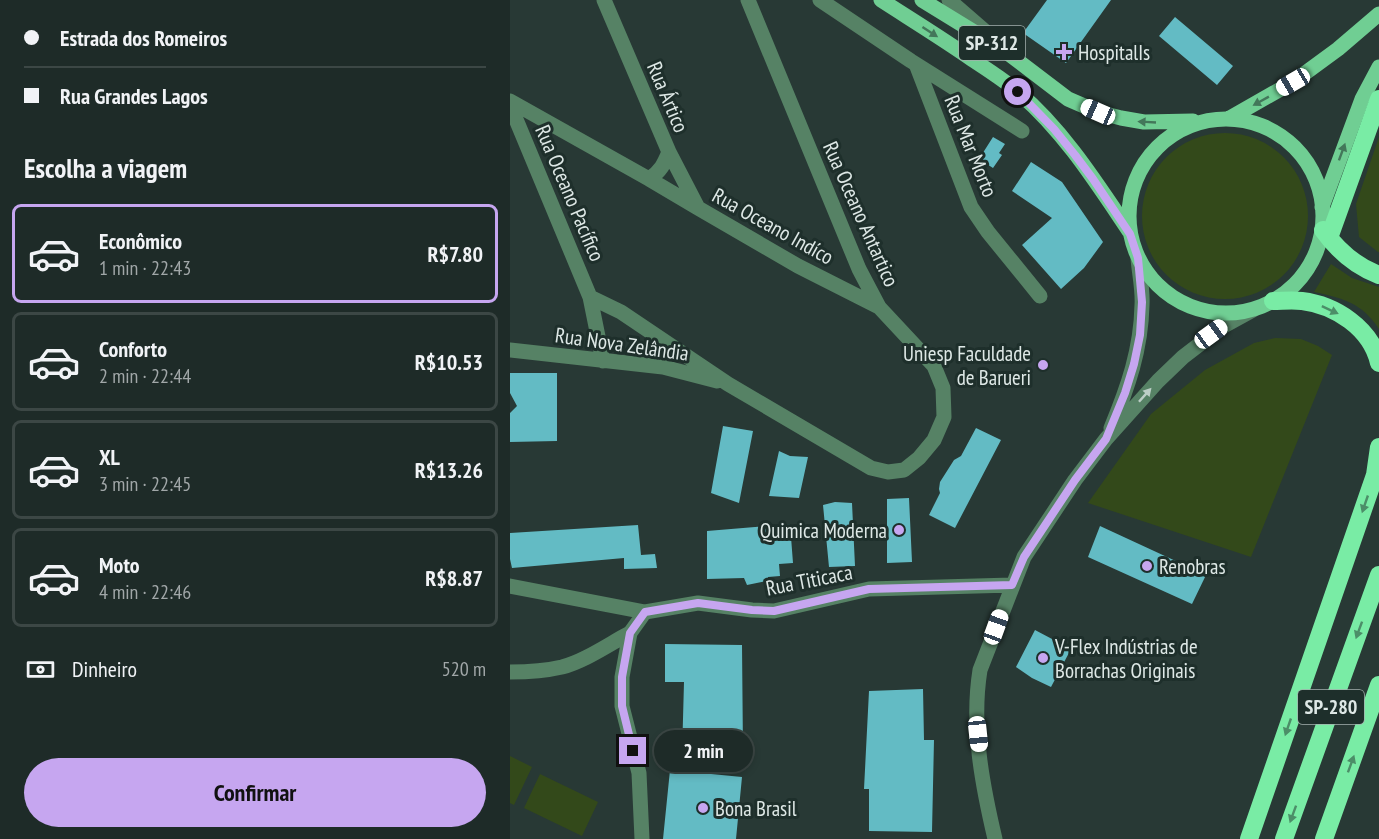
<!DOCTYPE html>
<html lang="pt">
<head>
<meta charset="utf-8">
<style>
  :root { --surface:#1e2b28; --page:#263330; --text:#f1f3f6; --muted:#a1a7a8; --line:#3c4745; --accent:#c6a6f0 }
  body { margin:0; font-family:"PT Sans Narrow",sans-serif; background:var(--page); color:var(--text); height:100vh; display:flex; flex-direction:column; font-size:22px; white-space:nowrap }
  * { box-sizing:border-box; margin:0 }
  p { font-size:20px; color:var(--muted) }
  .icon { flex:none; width:33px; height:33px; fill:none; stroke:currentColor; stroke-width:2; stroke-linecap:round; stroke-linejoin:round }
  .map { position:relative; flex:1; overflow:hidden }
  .details { display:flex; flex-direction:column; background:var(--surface); width:510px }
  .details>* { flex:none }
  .banner { display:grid; align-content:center; height:132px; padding:0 24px; background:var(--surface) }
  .end { position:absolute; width:27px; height:27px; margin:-14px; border:8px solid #c6a6f0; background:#111; box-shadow:0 0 0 3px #111 }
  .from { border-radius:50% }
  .bubble { position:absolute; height:42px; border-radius:21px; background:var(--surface); box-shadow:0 3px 9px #0003,0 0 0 2px var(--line); font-size:20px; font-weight:700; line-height:42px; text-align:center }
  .car { position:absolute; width:18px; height:36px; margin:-18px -9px; border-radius:8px; box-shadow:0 0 4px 2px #0007; background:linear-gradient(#fff 24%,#345 0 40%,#fff 0 76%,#345 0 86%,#fff 0) }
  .banner b { display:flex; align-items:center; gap:21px; height:57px; font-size:22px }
  .banner b+b { border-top:2px solid var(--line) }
  .banner i { width:15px; height:15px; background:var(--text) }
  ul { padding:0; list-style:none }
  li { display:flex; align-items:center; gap:18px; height:99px; margin:0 12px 9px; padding:0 12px; border:3px solid var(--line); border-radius:9px }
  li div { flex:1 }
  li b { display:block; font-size:22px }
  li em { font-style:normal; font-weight:700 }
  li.active { border-color:var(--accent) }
  li>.icon { width:54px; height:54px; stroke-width:1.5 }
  h2 { padding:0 24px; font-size:27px; line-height:72px }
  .pay { display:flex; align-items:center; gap:15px; height:66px; padding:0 24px; font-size:22px }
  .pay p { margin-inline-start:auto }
  .primary-button { display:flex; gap:12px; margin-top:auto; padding:12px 24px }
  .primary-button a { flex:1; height:69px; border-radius:36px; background:var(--accent); color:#111; font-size:24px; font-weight:700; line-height:69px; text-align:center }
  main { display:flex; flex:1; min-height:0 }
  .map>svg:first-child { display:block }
  .green { fill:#33491a }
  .building { fill:#63bbc4 }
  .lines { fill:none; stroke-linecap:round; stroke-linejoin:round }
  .minor { stroke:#568265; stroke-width:15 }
  .major { stroke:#70ce93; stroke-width:15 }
  .highway { stroke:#79eca5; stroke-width:18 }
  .oneway { fill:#43775a }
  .oneway2 { fill:#4c8e68 }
  .oneway3 { fill:#bccec6 }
  .route { stroke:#c6a6f0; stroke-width:8 }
  .poi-dot { fill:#c6a6f0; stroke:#1e2f2b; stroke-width:2 }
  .labels { text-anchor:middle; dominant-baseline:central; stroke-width:6; stroke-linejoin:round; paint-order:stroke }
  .shield { fill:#1e2f2b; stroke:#a4b0ae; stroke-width:1.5 }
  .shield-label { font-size:20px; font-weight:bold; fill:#dee8e6 }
  .poi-label { font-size:21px; fill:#dee8e6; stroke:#1e2f2b; text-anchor:start }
  .street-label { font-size:21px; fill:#dee8e6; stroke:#1e2f2b }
</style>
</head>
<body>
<main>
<section class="details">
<div class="banner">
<b><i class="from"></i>Estrada dos Romeiros</b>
<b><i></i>Rua Grandes Lagos</b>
</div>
<h2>Escolha a viagem</h2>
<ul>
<li class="active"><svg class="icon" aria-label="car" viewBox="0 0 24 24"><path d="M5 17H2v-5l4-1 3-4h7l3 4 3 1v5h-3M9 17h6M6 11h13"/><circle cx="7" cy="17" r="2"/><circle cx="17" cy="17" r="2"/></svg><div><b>Econômico</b><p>1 min · 22:43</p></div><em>R$7.80</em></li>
<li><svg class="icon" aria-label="car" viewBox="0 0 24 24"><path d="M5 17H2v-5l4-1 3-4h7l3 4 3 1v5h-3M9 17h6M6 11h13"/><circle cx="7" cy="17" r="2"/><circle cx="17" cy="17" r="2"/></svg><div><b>Conforto</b><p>2 min · 22:44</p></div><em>R$10.53</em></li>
<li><svg class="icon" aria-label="car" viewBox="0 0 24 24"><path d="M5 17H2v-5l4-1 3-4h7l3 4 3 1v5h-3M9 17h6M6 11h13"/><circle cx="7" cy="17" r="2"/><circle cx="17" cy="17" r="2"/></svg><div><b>XL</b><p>3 min · 22:45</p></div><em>R$13.26</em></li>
<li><svg class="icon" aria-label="car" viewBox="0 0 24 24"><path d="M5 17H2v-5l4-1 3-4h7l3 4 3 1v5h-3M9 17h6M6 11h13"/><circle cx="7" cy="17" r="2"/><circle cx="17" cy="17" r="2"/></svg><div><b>Moto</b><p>4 min · 22:46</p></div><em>R$8.87</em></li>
</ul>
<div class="pay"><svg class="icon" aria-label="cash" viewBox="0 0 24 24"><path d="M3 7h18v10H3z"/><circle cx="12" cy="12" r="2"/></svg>Dinheiro<p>520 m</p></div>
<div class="primary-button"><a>Confirmar</a></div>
</section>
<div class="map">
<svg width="869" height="839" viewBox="0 0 869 839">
  <rect width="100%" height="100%" fill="#283935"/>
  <!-- green -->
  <path class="green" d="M632 216a83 83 0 1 1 166 0a83 83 0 1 1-166 0Z
    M869,137V252H868L849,237L846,204Z
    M821,264L842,278L869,287V329C852,303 833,298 804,292Z
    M765,338L791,339L808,346L822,355L741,557L578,503L641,414L695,370L744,343Z
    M0,756L22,767L4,805L0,803Z
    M30,774L88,802L72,836L14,808Z"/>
  <!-- building -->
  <path class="building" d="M537,0H601L556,63L513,33Z
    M665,17L723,66L707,85L649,36Z
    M483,137L495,144L489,153L492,155L483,168L469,159Z
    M521,162L552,182L593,242L574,268L551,289L512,245L542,218L502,191Z
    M0,373H47V441L0,442V413L7,406L0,393Z
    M213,426L243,431L229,503L201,493Z
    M466,428L491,440L445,528L419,515L430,493L429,489L430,482L444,460L451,456Z
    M269,451L280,456L298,457L289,498L259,496Z
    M399,498L402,562L377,563V499Z
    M325,502L342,503L345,566L319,567L313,505Z
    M280,524L283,563L269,564L270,576L258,577L257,581L237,585L234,578L197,579V531Z
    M128,525L131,555L145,554L147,568L114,569V558L2,568L0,559V533Z
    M590,526L696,575L682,604L578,557Z
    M525,630L561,649L541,687L522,678L506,667Z
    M155,644L232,645L233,752L172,755L174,682H155Z
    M413,689L414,740H424L422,832L359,831V789H354L359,691Z
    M160,770L232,777L226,839H153Z"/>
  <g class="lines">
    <!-- minor -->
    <path class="minor" d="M94,0L159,152L188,208
      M310,0L401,61L512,131
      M439,0L485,40
      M406,64L461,207L478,232L530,296
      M0,101L139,179L188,208L288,266L369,307
      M0,105L80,297L93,361
      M139,179C151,171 154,164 159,152
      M80,297L111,312L218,384L361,468L378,472L394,470L409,458L424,440L434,417L433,388L424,366L369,307L349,269L238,0
      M0,350L153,367L207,381
      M601,428C618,387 631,350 632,305C633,289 629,273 628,258
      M0,586L135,612L188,603L242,610L264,611L359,589L502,585
      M0,672C17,672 35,671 52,667C75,661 99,644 120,633
      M132,839L129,773L112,706V677L120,633L135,612
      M485,839C472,784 461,726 470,670L514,557L565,480L596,439L648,381L673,357L712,327L743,310"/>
    <!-- major -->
    <path class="major" d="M371,0C402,20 433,39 463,60C478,70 494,80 508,92C553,130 586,182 619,231
      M412,0L495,51L558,99L588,112L611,118L634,122L683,121
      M718,119L783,82L828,49L869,14
      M619 216a97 97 0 1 1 194 0a97 97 0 1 1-194 0Z
      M812,207L852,99L869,67"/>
    <!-- highway -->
    <path class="highway" d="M813,230C828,251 845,266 869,275
      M819,238L869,99
      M763,301C772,301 782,300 792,301C825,305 861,328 869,363
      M739,839L865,475L869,447
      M774,839L869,575
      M814,839L869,685"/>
  </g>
  <!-- one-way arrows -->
  <defs><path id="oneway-solid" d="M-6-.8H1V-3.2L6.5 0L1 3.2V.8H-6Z" transform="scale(1.5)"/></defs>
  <g class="oneway">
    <use href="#oneway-solid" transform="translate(420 32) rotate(33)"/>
    <use href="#oneway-solid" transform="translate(751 101) rotate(151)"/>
    <use href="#oneway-solid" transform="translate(637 122) rotate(-177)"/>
    <use href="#oneway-solid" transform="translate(832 152) rotate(-70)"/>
  </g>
  <g class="oneway2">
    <use href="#oneway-solid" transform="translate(820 310) rotate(25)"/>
    <use href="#oneway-solid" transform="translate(855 504) rotate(109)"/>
    <use href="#oneway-solid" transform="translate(849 630) rotate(110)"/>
    <use href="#oneway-solid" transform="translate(778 727) rotate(109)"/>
    <use href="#oneway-solid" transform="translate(841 764) rotate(-70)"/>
    <use href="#oneway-solid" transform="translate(783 814) rotate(110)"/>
  </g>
  <use class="oneway3" href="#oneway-solid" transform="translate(635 395) rotate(-48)"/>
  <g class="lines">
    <!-- route -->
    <path class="route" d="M123,751L112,706V677L120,633L135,612L188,603L242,610L264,611L359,589L502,585L514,557L565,480L596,439L615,393L624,364L630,335L632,302L628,258L620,234L583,179L565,155L544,129L508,92"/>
  </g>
  <!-- markers -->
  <g class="poi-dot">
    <path d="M551 43h6v6h6v6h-6v6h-6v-6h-6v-6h6z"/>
    <circle cx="533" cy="365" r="6"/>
    <circle cx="389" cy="530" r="6"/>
    <circle cx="637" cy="566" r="6"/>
    <circle cx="533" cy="658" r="6"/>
    <circle cx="193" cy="808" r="6"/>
  </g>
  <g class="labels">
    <!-- shield labels -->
    <g class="shield">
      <rect x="449" y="26" width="66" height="34" rx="4.5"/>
      <rect x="788" y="690" width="66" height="34" rx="4.5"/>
    </g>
    <g class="shield-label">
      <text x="482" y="43">SP-312</text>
      <text x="821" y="707">SP-280</text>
    </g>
    <!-- poi labels -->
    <g class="poi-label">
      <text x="568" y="52">HospitalIs</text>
      <text x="521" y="353" text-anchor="end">Uniesp Faculdade<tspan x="521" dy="24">de Barueri</tspan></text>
      <text x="377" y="530" text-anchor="end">Quimica Moderna</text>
      <text x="649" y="566">Renobras</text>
      <text x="545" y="646">V-Flex Indústrias de<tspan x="545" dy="24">Borrachas Originais</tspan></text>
      <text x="205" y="808">Bona Brasil</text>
    </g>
    <!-- street labels -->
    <g class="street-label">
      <text transform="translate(158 97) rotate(67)">Rua Ártico</text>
      <text transform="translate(461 146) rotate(68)">Rua Mar Morto</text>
      <text transform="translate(60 193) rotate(67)">Rua Oceano Pacífico</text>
      <text transform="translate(351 214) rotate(66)">Rua Oceano Antartico</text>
      <text transform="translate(263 226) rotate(29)">Rua Oceano Indíco</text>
      <text transform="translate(112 344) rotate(8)">Rua Nova Zelândia</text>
      <text transform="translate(299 580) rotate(-11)">Rua Titicaca</text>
    </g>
  </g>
</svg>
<i class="end from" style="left:508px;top:92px"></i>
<i class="end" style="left:123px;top:751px"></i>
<div class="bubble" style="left:144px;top:730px;width:99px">2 min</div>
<i class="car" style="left:783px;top:82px;rotate:240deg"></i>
<i class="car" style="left:588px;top:112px;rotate:294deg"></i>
<i class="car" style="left:701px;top:334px;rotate:54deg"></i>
<i class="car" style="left:486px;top:627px;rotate:20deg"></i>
<i class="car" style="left:468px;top:734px;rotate:174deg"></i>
</div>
</main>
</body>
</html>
